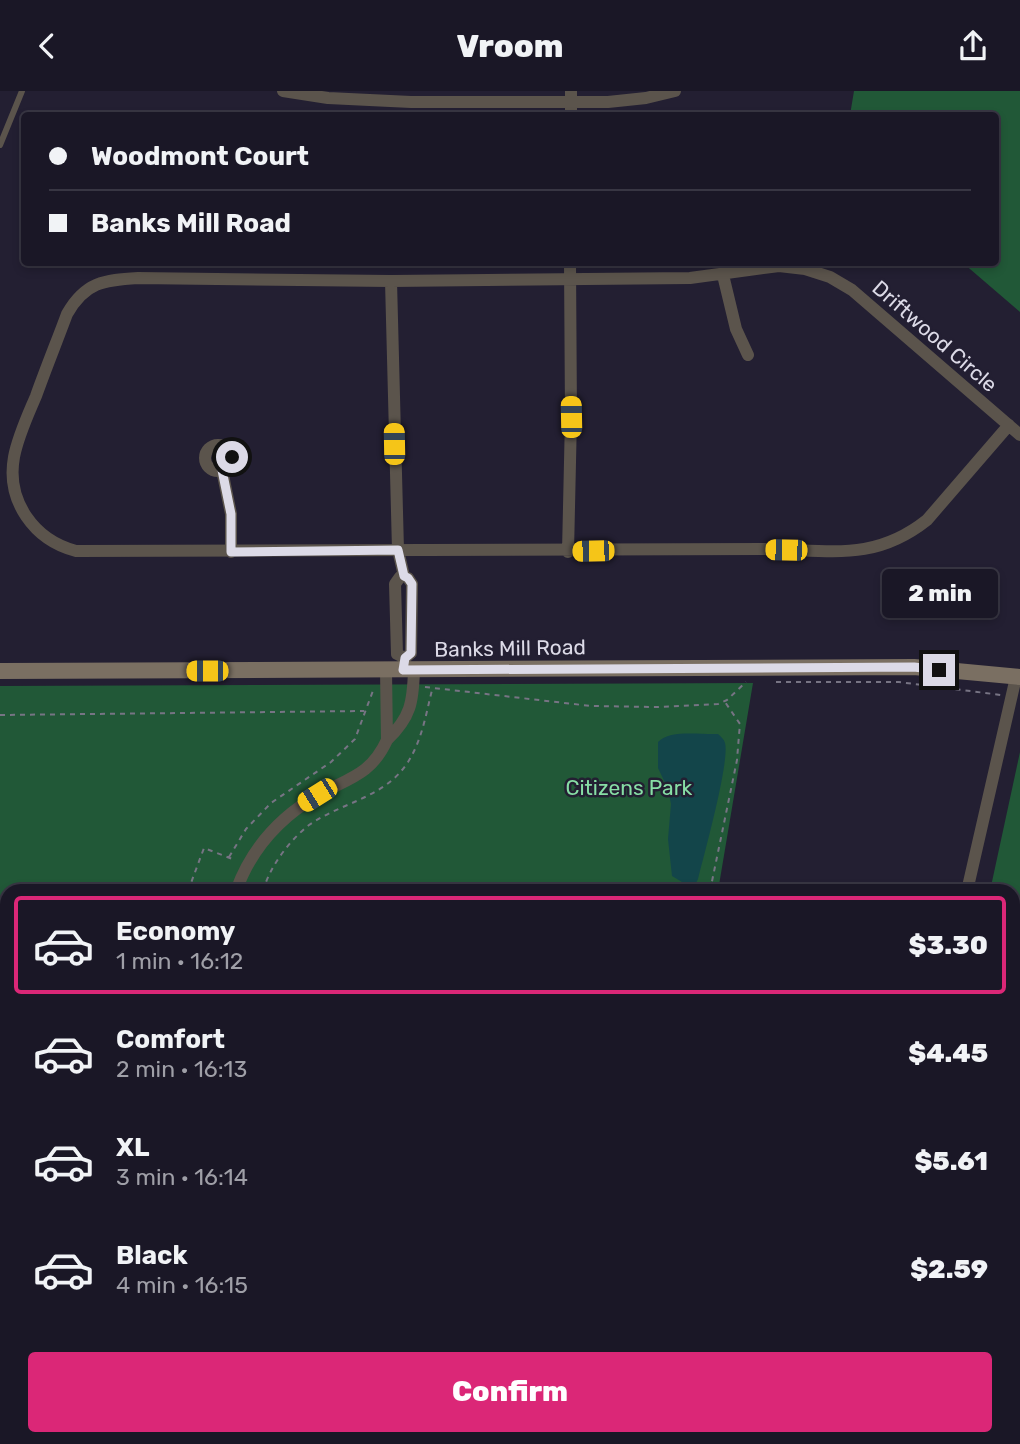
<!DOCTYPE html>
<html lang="en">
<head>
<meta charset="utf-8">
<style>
  :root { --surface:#1a1726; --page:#272432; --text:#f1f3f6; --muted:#9f9fa7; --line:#383643; --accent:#db2777 }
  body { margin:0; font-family:Rubik,sans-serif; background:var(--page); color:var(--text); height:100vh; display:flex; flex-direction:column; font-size:26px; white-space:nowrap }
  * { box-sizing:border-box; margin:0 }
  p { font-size:23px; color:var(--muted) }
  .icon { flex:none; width:38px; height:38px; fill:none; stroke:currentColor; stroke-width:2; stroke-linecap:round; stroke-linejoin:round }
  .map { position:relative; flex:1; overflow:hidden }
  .sheet { position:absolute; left:0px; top:793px; width:1020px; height:562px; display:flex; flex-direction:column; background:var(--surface); border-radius:21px 21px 0 0; box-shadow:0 4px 10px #0003,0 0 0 2px var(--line) }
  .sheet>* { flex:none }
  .top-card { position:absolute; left:21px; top:21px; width:978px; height:154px; border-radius:7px; box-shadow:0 4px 10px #0003,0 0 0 2px var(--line); display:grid; align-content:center; height:154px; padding:0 28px; background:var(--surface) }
  .end { position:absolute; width:32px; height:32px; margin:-16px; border:9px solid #dcdae7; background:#111; box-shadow:0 0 0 4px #111 }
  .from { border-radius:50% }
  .bubble { position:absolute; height:49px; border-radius:7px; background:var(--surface); box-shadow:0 4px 10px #0003,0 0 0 2px var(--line); font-size:23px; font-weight:800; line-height:49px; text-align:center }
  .car { position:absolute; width:21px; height:42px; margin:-21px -10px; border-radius:9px; box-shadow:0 0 5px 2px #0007; background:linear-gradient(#f5c518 24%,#345 0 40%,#f5c518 0 76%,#345 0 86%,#f5c518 0) }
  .top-card b { display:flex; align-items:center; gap:24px; height:66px; font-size:26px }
  .top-card b+b { border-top:2px solid var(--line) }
  .top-card i { width:18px; height:18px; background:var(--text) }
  ul { padding:12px 0 0; list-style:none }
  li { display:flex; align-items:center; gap:21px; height:98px; margin:0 14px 10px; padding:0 14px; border:4px solid transparent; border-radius:7px }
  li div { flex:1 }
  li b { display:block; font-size:26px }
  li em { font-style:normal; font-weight:800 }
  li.active { border-color:var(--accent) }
  li>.icon { width:63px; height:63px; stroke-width:1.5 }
  .cta { display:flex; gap:14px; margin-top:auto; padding:14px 28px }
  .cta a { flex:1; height:80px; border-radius:7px; background:var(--accent); color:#fff; font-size:28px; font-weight:800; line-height:80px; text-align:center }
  header { display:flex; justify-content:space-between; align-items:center; height:91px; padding:0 28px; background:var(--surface); font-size:32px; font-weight:800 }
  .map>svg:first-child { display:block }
  .green { fill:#215837 }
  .water { fill:#13454a }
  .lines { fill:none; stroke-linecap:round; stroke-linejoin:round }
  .path { stroke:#777484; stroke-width:2; stroke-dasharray:5 5; stroke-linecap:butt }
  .lane { stroke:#5b544c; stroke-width:6 }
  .street { stroke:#5b544c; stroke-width:12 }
  .secondary { stroke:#7a6f62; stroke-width:16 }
  .route { stroke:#dcdae7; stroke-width:9 }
  .labels { text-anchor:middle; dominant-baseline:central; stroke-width:5; stroke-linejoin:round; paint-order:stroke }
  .street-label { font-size:21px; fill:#dcdae7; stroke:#231f32 }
  .park-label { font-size:21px; fill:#87dea5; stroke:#231f32 }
</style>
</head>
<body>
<header><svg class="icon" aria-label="back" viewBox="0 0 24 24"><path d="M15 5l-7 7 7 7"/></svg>Vroom<svg class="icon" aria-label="share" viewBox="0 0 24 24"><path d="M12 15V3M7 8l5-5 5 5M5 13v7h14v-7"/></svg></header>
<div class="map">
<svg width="1020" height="1353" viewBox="0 0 1020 1353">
  <rect width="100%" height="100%" fill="#231f32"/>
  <!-- green -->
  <path class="green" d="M854,0H1020V221L963,172H996V24H850Z
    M753,592L718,800H7V1348H361L319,1353H0V595Z
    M1020,661V1218L1013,1212V800H990Z
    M1020,1252V1353H969V1348H1013V1263Z"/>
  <!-- water -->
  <path class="water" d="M718,643C721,646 724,648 725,652C730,670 704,764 698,788L695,794H687L672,785L668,748L671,713L668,698L658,677V651C670,638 701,644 718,643Z"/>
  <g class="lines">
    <!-- path -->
    <path class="path" d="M776,591H899L1001,604
      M425,596L591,615L657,616L718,613L727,609L746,591
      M0,624L364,620
      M229,766L246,738L271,712L331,671L355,648L374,597
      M188,800L204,757L235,769
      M263,800C270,775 289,750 309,734C342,711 385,707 408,671C422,649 426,623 432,599
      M710,800L737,669L739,644L740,633L725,611
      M0,919L7,918
      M0,946L7,941
      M0,1009L7,1017
      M0,1018L7,1012
      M0,1202L7,1201
      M136,1348L138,1353
      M0,1351L94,1349
      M281,1353L319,1348"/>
    <!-- lane -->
    <path class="lane" d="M0,54L22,0"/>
    <!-- street -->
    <path class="street" d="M283,0L328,7L411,11H608L646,7L675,0
      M571,24V0
      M723,184L736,238L748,264
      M391,190L398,459L404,485L408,487L412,493L411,562L405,567L403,579
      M1009,334L927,429C874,471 830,459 767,458L76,460C34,449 6,410 14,366C18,345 28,324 36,305C46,277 57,250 67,223C85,191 104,189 138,187L391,190L690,187L779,175L805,178L830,186L852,199L1020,344
      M205 367a13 13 0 1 1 26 0a13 13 0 1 1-26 0Z
      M222,379L231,423V461
      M568,461L571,326L570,172
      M404,485L400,486L395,493L397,563L405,567
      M386,579L387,649C411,626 413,611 414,579
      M236,800C251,758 280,726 318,704C349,687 371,684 387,649
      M967,800L1016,586
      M0,1255L7,1254
      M106,1348L107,1353
      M856,1348L857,1353
      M776,1353L804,1348"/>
    <!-- secondary -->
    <path class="secondary" d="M0,580L914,576L1020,586"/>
  </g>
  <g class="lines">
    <!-- route -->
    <path class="route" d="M232,366L231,372L222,379L231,423V461L398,459L404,485L408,487L412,493L411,562L405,567L403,579L914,576L939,579"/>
  </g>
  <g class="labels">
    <!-- street labels -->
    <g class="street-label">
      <text transform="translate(935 245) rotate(41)">Driftwood Circle</text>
      <text transform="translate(510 557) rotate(-1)">Banks Mill Road</text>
    </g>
    <!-- park labels -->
    <g class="park-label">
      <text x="629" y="696">Citizens Park</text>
    </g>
  </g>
</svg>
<i class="end from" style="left:232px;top:366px"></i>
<i class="end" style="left:939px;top:579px"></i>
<div class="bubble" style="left:882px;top:478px;width:116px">2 min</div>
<i class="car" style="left:571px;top:326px;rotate:359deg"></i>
<i class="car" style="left:394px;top:353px;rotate:359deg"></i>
<i class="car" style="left:786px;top:459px;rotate:271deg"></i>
<i class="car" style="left:593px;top:460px;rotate:269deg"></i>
<i class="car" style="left:207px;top:580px;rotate:270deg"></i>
<i class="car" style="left:317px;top:704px;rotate:238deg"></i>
<div class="top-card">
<b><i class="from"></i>Woodmont Court</b>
<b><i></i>Banks Mill Road</b>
</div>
<section class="sheet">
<ul>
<li class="active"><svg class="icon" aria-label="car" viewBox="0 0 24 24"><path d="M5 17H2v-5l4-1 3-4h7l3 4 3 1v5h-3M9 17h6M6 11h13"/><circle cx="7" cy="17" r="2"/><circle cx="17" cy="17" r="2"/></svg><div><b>Economy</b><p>1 min · 16:12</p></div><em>$3.30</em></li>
<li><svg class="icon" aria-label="car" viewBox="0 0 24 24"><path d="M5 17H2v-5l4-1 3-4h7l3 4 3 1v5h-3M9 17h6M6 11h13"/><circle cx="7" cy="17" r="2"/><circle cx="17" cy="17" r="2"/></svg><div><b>Comfort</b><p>2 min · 16:13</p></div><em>$4.45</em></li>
<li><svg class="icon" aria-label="car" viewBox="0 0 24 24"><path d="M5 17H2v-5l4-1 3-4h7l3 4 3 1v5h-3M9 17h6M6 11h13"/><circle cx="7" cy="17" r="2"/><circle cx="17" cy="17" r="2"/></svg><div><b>XL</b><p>3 min · 16:14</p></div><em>$5.61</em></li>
<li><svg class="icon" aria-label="car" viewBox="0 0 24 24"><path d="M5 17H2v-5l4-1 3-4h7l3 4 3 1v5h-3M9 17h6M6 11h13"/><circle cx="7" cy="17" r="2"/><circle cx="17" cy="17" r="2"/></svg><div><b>Black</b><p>4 min · 16:15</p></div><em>$2.59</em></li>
</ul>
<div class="cta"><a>Confirm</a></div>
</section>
</div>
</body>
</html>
